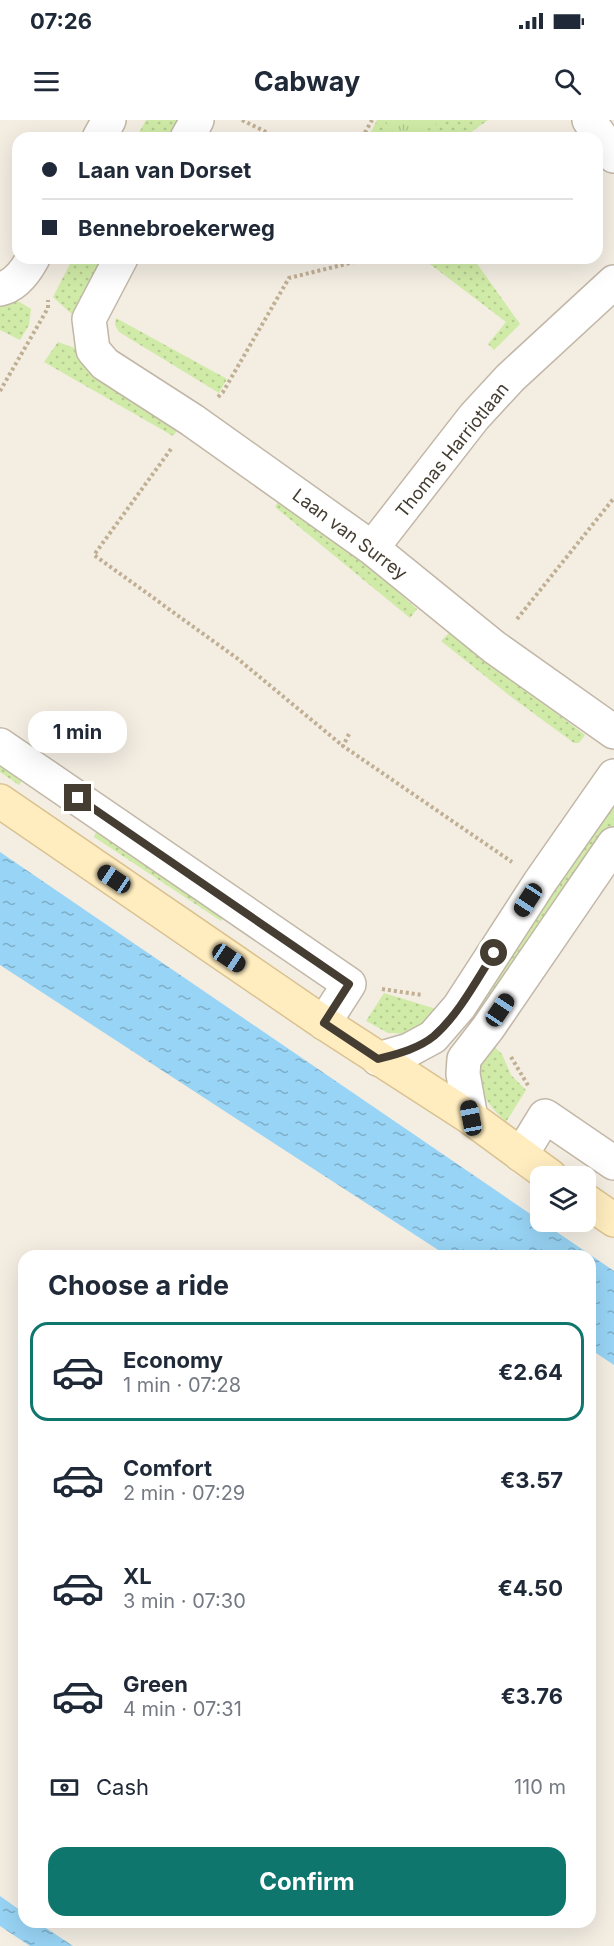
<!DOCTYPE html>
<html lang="en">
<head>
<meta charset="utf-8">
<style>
  :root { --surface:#fff; --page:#f6f6f7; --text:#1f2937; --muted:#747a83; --line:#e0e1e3; --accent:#0f766e }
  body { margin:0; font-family:Inter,sans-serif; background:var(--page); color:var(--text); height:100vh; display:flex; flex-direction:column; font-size:22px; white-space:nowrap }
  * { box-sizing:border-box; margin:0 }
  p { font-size:20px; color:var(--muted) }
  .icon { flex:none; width:33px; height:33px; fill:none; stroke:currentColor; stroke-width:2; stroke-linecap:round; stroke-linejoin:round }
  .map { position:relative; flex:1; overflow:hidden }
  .panel { position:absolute; left:18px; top:1130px; width:578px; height:678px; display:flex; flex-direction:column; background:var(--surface); border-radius:18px; box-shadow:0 6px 24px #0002 }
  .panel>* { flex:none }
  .top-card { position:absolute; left:12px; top:12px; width:591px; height:132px; border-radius:18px; box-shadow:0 6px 24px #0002; display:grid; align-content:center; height:132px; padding:0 30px; background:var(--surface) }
  .fabs { position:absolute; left:530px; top:1046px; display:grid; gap:12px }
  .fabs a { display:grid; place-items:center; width:66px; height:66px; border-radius:12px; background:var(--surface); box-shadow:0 6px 24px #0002; font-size:30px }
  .end { position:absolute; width:27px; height:27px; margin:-14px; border:8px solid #453d32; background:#fff; box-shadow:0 0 0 3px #fff }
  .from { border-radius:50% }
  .bubble { position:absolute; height:42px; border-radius:18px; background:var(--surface); box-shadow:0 6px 24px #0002; font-size:20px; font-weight:700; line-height:42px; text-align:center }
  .car { position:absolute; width:18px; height:36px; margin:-18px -9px; border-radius:8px; box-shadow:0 0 4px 2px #0007; background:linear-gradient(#222 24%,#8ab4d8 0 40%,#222 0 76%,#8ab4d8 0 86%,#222 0) }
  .top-card b { display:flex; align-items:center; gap:21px; height:57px; font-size:22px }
  .top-card b+b { border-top:2px solid var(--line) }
  .top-card i { width:15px; height:15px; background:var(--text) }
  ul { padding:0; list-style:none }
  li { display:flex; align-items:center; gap:18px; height:99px; margin:0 12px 9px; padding:0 18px; border:3px solid transparent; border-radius:18px }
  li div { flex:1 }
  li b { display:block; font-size:22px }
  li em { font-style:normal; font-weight:700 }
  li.active { border-color:var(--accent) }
  li>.icon { width:54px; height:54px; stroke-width:1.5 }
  h2 { padding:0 30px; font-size:27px; line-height:72px }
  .pay { display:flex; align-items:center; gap:15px; height:66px; padding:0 30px; font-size:22px }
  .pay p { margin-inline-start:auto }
  .cta { display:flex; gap:12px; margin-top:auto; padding:12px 30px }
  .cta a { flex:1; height:69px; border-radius:18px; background:var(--accent); color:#fff; font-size:24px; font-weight:700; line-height:69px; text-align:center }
  .status { display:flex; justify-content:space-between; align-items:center; height:42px; padding:0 30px; background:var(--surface); direction:ltr }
  .status svg { height:16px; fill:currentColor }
  header { display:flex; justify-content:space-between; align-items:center; height:78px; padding:0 30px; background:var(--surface); font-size:27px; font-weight:700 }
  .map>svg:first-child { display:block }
  .grass { fill:url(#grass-dots) }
  .park { fill:url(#park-tufts) }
  .water { fill:url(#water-ripples) }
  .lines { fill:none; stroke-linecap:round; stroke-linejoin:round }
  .street-casing { stroke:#c2b7a7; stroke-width:36 }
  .secondary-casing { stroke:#dac290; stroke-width:36 }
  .path { stroke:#c1af94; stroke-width:4; stroke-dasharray:3 3; stroke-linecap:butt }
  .street { stroke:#fff; stroke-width:33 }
  .secondary { stroke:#ffedc0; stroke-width:33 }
  .route { stroke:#453d32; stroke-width:8 }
  .labels { text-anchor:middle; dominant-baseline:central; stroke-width:6; stroke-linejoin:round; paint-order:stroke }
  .street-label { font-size:18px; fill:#453d32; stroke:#fff }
</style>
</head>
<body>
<div class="status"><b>07:26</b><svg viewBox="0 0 49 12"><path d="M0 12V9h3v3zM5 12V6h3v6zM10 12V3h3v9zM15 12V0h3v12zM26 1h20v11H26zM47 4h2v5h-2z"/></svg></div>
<header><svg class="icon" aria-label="menu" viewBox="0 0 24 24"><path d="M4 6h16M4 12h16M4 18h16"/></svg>Cabway<svg class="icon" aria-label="search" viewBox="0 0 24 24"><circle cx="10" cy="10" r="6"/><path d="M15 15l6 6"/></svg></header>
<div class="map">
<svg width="614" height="1826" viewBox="0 0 614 1826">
  <defs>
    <pattern id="grass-dots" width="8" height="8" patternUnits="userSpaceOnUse" patternTransform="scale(1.5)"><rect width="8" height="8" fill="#d0eba7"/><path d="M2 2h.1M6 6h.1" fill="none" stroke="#b4ca90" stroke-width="1.8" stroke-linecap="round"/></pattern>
    <pattern id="park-tufts" width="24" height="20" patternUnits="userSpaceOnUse" patternTransform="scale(1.5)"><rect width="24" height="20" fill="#d0eba7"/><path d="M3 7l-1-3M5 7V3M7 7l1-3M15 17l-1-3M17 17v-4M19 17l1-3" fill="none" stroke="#b4ca90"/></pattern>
    <pattern id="water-ripples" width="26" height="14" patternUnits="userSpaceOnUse" patternTransform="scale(1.5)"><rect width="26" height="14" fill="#98d4f5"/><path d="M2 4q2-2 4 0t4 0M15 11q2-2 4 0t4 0" fill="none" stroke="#7eadc7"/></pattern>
  </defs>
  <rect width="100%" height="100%" fill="#f3ede2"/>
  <!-- grass -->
  <path class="grass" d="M146,0H180L170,18H136Z
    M377,0H488L463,18H368Z
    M73,138H106L77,199L53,177Z
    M422,138H473L520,204L494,230L488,224L506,202Z
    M13,178L31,189L29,205L20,220L0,210V184Z
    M116,198L227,259L219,273L119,212L115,205Z
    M58,222L80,230L180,307L173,316L44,242Z
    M281,376L340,421L417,489L410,498L275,387Z
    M450,512L585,615L579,623H574L510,576L441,521Z
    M0,638L26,655L19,665L0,652Z
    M614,668V714L487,891L476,883Z
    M99,704L227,791L221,801L94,717Z
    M384,873L446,892L414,914L388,913L366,901Z
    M490,923L502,934L511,955L526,970L506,1002C478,975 470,959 490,923Z"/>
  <!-- park -->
  <path class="park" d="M386,0H439L431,8L397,14L388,6Z"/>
  <!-- water -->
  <path class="water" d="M0,732L614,1151V1245L590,1229V1136L446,1135L0,845Z
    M0,1776L24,1793V1802H37L73,1826H30L0,1806Z"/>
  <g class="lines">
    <!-- street casing -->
    <g class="street-casing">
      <path id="street" d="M589,0L614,36
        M99,18L109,0
        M187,18L197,0
        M121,138L89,199L93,230L105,244L192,300L372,428L494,527L614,612
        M0,169C15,166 26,151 33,138
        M372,428L474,297L510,258L614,162
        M0,625L349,864L324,903
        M378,939L409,930L433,917L459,887L540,762L614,656
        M471,998L463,954L464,939L488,908L614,724
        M521,1035L545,996L614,1043"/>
    </g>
    <!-- secondary casing -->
    <g class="secondary-casing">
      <path id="secondary" d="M0,681L324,903L471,998L550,1056
        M585,1080L614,1100"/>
    </g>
    <!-- path -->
    <path class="path" d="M242,0L278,18
      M362,18L372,0
      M0,271L48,188V180
      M218,277L223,272L289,158L354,142
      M171,329L94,435L238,539L343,626
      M517,499L614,378
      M349,614L343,626L512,742
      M382,869L422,875
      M511,937L529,967"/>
    <!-- street -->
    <use href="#street" class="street"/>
    <!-- secondary -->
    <use href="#secondary" class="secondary"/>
  </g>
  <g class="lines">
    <!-- route -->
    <path class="route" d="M78,678L349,864L324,903L378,939C397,934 418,929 434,916C459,894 476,861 494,833"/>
  </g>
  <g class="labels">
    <!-- street labels -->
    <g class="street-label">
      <text transform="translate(452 330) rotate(-51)">Thomas Harriotlaan</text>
      <text transform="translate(350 414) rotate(37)">Laan van Surrey</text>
    </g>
  </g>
</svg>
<div class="fabs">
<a><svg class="icon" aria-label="layers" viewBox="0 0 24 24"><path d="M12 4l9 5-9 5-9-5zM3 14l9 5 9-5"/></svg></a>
</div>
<i class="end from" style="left:494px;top:833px"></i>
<i class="end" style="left:78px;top:678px"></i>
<div class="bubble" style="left:28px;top:591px;width:99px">1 min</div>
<i class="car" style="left:114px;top:759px;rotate:304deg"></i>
<i class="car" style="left:528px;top:780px;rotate:213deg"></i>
<i class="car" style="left:229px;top:838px;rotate:124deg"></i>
<i class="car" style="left:500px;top:890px;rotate:34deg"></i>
<i class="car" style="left:471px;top:998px;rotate:349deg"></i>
<div class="top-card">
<b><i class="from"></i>Laan van Dorset</b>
<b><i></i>Bennebroekerweg</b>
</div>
<section class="panel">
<h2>Choose a ride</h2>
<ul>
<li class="active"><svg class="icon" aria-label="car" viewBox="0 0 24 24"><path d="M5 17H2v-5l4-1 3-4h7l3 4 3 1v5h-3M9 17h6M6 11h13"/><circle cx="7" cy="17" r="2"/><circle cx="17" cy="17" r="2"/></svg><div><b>Economy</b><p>1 min · 07:28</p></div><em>€2.64</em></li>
<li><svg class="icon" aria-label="car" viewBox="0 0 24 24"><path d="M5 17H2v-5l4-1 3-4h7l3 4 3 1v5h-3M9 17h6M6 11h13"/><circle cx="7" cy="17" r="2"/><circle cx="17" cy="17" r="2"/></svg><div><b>Comfort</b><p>2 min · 07:29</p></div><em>€3.57</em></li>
<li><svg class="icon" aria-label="car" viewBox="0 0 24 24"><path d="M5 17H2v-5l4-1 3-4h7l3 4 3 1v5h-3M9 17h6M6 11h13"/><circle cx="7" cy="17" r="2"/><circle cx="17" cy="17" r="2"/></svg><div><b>XL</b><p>3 min · 07:30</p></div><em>€4.50</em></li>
<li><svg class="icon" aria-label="car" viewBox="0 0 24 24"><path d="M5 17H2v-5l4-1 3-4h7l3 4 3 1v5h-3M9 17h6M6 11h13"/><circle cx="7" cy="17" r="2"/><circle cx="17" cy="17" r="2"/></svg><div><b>Green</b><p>4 min · 07:31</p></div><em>€3.76</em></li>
</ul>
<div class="pay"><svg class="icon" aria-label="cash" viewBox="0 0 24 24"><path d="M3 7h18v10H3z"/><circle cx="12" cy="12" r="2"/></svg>Cash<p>110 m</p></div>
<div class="cta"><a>Confirm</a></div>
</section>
</div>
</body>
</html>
